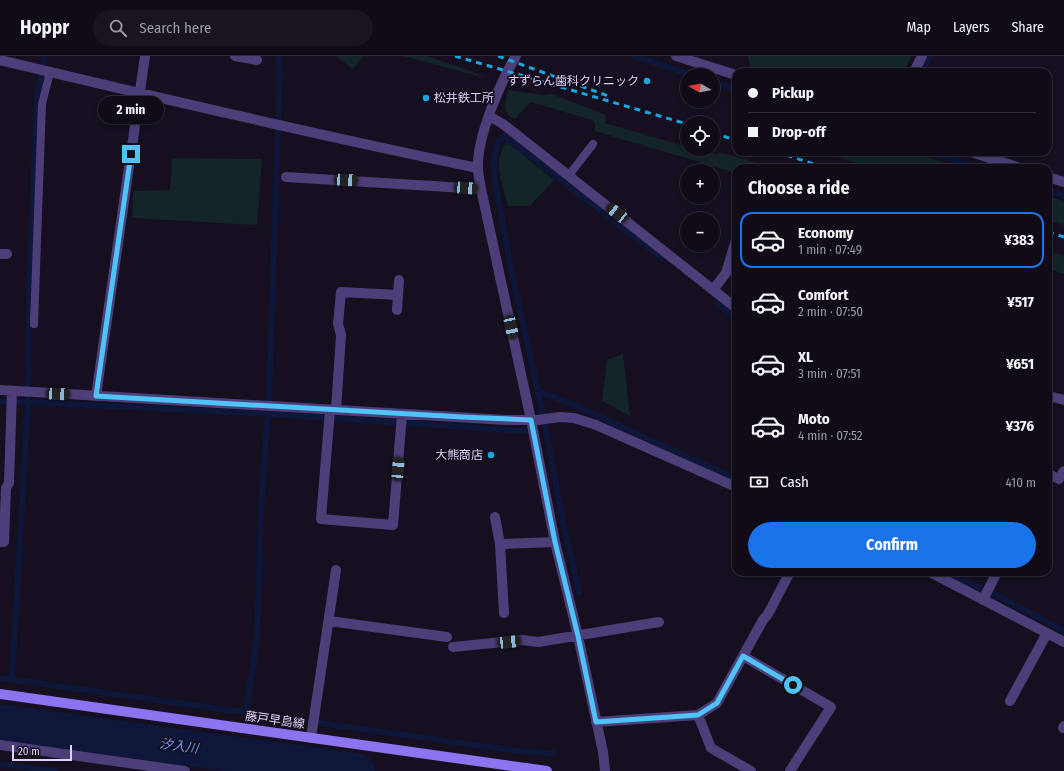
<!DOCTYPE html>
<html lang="en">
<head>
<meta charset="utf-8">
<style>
  :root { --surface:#100b17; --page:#191420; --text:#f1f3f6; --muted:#9c9ba1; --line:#302b36; --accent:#1a73e8 }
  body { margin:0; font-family:"Fira Sans Condensed","Noto Sans JP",sans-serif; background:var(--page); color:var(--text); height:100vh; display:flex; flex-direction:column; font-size:15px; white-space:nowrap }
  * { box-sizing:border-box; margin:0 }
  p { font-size:13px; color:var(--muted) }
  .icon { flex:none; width:22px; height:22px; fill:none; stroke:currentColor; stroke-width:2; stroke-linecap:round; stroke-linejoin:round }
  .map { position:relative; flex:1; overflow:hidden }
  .panel { position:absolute; left:732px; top:108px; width:320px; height:412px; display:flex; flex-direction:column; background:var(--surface); border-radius:12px; box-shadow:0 2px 6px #0003,0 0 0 1px var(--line) }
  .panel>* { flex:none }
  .top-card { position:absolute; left:732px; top:12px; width:320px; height:88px; border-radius:12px; box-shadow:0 2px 6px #0003,0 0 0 1px var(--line); display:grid; align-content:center; height:88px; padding:0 16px; background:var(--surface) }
  .needle { width:26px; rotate:280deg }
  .tools { position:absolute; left:680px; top:12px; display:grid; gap:8px }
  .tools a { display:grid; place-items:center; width:40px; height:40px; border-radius:50%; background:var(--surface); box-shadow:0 2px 6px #0003,0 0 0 1px var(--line); font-size:20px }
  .scale { position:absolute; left:12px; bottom:10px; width:60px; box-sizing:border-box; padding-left:4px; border:2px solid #ded2fa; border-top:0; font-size:11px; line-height:14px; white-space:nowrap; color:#ded2fa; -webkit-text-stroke:3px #150f1f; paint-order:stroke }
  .end { position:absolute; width:18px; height:18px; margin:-9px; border:5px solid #4fc3f7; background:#111; box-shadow:0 0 0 2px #111 }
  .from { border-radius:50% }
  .bubble { position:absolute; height:28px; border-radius:14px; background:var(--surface); box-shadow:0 2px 6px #0003,0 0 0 1px var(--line); font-size:13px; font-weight:700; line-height:28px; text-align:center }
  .car { position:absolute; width:12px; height:24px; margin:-12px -6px; border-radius:5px; box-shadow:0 0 3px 1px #0007; background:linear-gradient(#222 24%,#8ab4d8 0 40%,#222 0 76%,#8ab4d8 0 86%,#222 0) }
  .top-card b { display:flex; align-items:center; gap:14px; height:38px; font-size:15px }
  .top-card b+b { border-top:1px solid var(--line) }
  .top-card i { width:10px; height:10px; background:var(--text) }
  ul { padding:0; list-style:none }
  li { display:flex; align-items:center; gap:12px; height:56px; margin:0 8px 6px; padding:0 8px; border:2px solid transparent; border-radius:12px }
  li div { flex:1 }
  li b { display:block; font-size:15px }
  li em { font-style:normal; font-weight:700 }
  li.on { border-color:var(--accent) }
  li>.icon { width:36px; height:36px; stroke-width:1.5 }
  h2 { padding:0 16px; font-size:18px; line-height:48px }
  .pay { display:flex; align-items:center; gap:10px; height:44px; padding:0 16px; font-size:15px }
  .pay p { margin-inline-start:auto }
  .cta { display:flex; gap:8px; margin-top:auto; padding:8px 16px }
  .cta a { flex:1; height:46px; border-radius:24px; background:var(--accent); color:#fff; font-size:16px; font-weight:700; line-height:46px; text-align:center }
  header { display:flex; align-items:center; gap:24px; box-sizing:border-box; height:56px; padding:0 20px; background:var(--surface); border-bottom:1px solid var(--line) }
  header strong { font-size:19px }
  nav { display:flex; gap:22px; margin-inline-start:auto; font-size:14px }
  .search { width:280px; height:36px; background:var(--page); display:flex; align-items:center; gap:10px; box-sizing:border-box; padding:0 14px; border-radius:22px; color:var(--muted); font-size:15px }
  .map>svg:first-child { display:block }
  .green { fill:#132529 }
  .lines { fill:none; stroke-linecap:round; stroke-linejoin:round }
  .stream { stroke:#0e1639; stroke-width:6 }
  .river { stroke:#0e1639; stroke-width:36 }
  .service { stroke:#4c3f79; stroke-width:8 }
  .minor { stroke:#4c3f79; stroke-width:10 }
  .tertiary { stroke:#4c3f79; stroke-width:10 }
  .secondary { stroke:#8e73f0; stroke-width:10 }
  .rail { stroke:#18a6e1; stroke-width:3; stroke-dasharray:6 5; stroke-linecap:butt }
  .route { stroke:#4fc3f7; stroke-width:5 }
  .poi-dot { fill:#18a6e1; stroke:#150f1f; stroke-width:1.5 }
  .labels { text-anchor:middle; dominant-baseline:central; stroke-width:3.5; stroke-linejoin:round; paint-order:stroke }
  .poi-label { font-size:12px; fill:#ded2fa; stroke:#150f1f; text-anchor:end }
  .street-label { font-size:12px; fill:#ded2fa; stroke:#150f1f }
  .water-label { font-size:13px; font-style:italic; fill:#6b98ef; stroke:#150f1f }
</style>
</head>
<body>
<header>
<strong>Hoppr</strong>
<div class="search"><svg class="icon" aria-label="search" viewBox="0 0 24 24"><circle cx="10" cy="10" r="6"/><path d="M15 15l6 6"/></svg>Search here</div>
<nav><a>Map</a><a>Layers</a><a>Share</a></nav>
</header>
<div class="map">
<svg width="1064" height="715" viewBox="0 0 1064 715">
  <rect width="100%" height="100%" fill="#150f1f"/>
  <!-- green -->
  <path class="green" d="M335,0H364L353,13Z
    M403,0H426L471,15L485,22Z
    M748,0H912L903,16H766L750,11Z
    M509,34L542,39L552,38L606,59L605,67L687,91V93C699,93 711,100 722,97L777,112H736V117L595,75V67L592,64L530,46L515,63C501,58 504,45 509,34Z
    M507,86L554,124L530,150H508C503,129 491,104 507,86Z
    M822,96H913L951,109L950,112H872Z
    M172,102L262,103L257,169L132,162L133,135L170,134Z
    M1048,140L1064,145V169L1048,165Z
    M1048,195L1064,200V218L1048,213Z
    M623,298L630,360L602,345L607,304Z
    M17,676L298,715H233L16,684Z"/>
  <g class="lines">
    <!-- stream -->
    <path class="stream" d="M633,0L692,19
      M922,16L930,0
      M713,26L736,33
      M930,96L980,112
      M1048,134L1064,140
      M718,248L736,262
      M538,335L567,346L736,423
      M0,345L28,346L29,242L37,40L44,7V0
      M945,516L1000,541L1064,575
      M579,536L564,471L541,349L511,213L495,125L494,102L498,87L504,80L662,202
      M0,622L518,695L553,697
      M12,624L28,346L267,358L524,375
      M246,656L257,582L261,454L269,340L280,14L278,0
      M0,708L55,715"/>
    <!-- river -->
    <path class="river" d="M0,666L357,715"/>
    <!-- service -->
    <path class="service" d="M569,119L593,88
      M34,268L42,48L50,16"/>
    <!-- minor -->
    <path class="minor" d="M235,0L257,4
      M516,0C500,27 477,81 478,111C478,119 480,126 481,133L531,364L555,486L578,580L603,696L605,715
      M0,4C159,42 318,79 478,112
      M914,16L922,0
      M489,60L503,68L736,252
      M286,121L481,133
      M0,198H7
      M713,234L726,217L736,184
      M397,254L399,224
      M0,334L506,364H537L560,361L574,362L596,369L736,431
      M96,340L145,0
      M1048,340L1064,344
      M330,354L321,463L393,469L402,358
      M336,354L341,279L338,268L341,236L398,239
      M1048,418L1059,423L1064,415
      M495,461L500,488L504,557
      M0,486H4L6,432L9,427L12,335
      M500,488L555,486
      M930,516L1064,586
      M983,544L997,516
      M329,565L447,581
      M453,591L523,584L538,586L659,566
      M743,600L831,651L790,715
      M1010,645L1047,577
      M698,659L711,692L751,715
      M596,666L698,659L717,647L763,564L768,558L790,516
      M1063,672L1064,670
      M311,682L336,514
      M0,689L185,715"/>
    <!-- tertiary -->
    <path class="tertiary" d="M676,0L736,19
      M971,96L1020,112
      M1048,121L1064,126"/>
    <!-- secondary -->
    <path class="secondary" d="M0,638L547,715"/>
    <!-- rail -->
    <path class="rail" d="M455,0L687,68
      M498,0L611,41
      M713,77L736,84
      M776,96L827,112
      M1048,176L1064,181"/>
  </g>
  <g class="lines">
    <!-- route -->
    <path class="route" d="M131,98L96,340L462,361L531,364L555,486L578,580L596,666L698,659L717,647L743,600L793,629"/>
  </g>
  <!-- markers -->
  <g class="poi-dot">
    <circle cx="647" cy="25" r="4"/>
    <circle cx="426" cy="42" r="4"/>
    <circle cx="491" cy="399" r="4"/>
  </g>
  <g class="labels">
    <!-- poi labels -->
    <g class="poi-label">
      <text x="639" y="25">すずらん歯科クリニック</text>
      <text x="434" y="42" text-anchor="start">松井鉄工所</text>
      <text x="483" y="399">大熊商店</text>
    </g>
    <!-- street labels -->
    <g class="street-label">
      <text transform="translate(275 664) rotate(8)">藤戸早島線</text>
    </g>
    <!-- water labels -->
    <g class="water-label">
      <text transform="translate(179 690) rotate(8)">汐入川</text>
    </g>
  </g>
</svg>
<div class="tools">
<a><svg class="needle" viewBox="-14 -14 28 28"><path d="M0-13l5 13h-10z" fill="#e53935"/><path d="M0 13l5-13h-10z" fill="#9c9ba1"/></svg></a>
<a><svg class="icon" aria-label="locate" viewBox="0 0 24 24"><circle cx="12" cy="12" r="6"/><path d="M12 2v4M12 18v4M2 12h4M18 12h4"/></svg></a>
<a>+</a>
<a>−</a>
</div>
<div class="scale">20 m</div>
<i class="end from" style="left:793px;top:629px"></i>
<i class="end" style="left:131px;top:98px"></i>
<div class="bubble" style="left:98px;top:40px;width:66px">2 min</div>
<i class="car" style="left:346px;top:124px;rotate:93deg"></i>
<i class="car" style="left:466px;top:132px;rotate:94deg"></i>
<i class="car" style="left:617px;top:157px;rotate:308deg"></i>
<i class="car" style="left:511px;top:271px;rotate:168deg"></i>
<i class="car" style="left:58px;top:338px;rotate:93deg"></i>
<i class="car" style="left:398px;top:413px;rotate:5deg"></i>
<i class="car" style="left:509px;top:586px;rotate:84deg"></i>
<div class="top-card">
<b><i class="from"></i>Pickup</b>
<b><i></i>Drop-off</b>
</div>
<section class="panel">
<h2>Choose a ride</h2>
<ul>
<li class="on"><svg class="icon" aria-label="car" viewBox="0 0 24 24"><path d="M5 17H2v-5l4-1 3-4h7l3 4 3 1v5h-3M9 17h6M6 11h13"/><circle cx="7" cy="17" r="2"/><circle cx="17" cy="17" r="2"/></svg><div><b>Economy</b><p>1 min · 07:49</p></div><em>¥383</em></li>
<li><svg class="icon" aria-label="car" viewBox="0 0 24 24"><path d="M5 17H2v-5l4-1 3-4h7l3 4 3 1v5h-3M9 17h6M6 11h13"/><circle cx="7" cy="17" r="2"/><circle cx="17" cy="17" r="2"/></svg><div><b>Comfort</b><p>2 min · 07:50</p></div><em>¥517</em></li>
<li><svg class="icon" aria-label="car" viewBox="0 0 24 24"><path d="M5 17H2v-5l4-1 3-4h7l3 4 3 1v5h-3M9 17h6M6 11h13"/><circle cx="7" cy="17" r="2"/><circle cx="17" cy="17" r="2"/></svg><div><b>XL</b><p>3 min · 07:51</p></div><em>¥651</em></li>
<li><svg class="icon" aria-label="car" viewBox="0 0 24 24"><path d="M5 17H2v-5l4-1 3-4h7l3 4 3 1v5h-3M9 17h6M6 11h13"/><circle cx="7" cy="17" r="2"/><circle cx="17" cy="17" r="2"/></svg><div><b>Moto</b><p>4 min · 07:52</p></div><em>¥376</em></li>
</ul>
<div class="pay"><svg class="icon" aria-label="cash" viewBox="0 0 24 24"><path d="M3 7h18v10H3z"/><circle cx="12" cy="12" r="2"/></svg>Cash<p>410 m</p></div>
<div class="cta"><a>Confirm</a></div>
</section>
</div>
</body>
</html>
